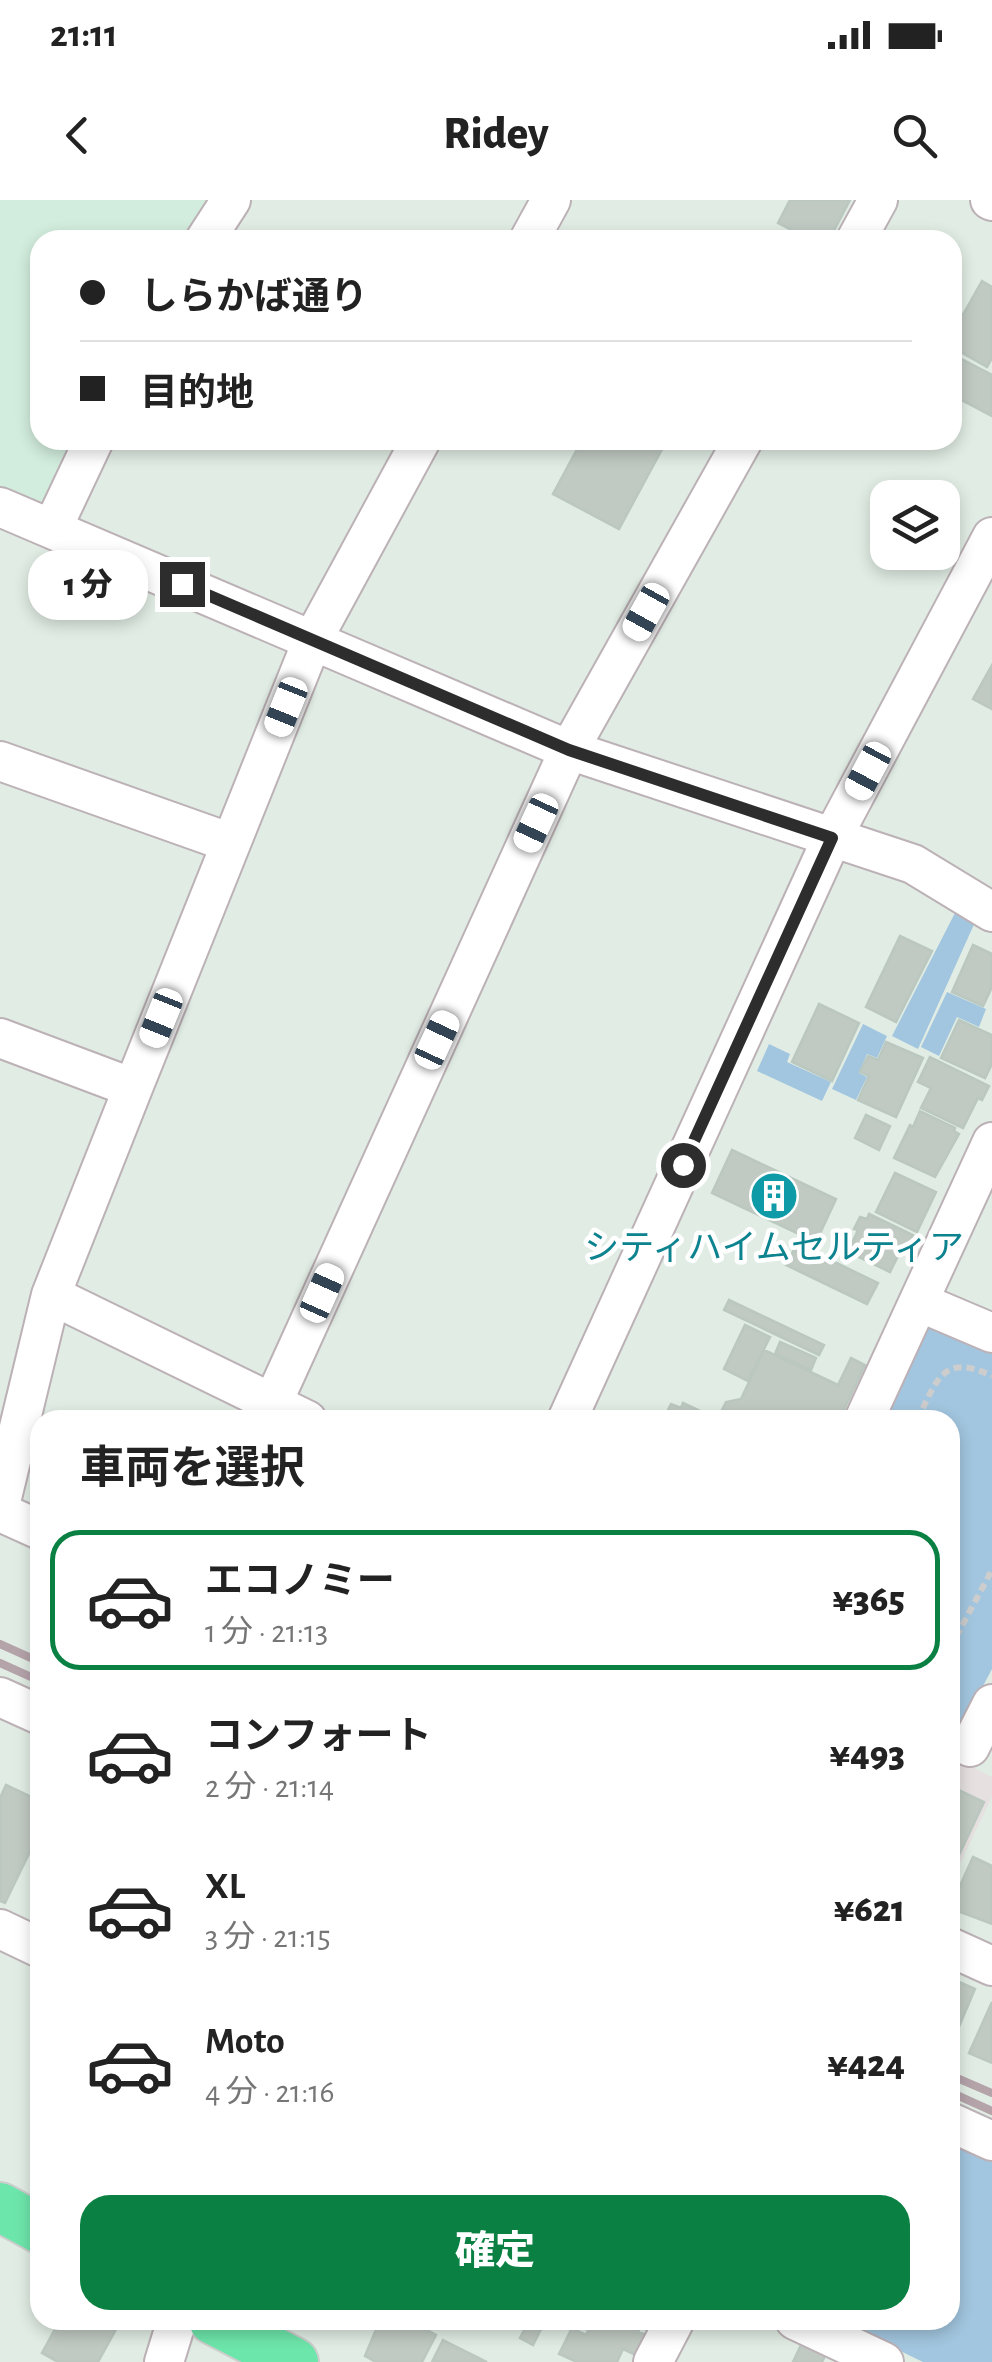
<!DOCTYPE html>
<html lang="ja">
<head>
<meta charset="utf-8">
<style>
  :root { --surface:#fff; --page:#f2f2f2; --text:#222; --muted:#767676; --line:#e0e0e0; --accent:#0b8043 }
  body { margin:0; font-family:"Alegreya Sans","Noto Sans JP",sans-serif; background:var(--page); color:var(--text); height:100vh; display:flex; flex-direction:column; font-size:38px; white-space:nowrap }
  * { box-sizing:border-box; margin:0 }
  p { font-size:32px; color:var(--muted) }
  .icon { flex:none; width:55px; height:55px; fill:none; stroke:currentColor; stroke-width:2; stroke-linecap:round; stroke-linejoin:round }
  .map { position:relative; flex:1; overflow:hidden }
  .panel { position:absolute; left:30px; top:1210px; width:930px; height:920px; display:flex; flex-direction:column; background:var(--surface); border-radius:30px; box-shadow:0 5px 15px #0003 }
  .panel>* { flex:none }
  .hud { position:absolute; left:30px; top:30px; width:932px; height:220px; border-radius:30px; box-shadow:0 5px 15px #0003; display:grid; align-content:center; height:220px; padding:0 50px; background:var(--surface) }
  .buttons { position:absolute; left:870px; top:280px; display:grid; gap:20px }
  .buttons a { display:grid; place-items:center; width:90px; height:90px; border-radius:20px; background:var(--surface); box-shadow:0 5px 15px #0003; font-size:50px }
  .end { position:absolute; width:45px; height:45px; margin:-22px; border:12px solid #2d2d2d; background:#fff; box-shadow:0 0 0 5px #fff }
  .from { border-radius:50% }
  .bubble { position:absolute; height:70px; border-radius:30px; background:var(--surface); box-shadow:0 5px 15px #0003; font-size:32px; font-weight:800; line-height:70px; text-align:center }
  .car { position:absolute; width:30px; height:60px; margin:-30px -15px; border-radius:12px; box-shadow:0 0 8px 2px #0007; background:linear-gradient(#fff 24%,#345 0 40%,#fff 0 76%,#345 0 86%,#fff 0) }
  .hud b { display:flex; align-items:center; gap:35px; height:95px; font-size:38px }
  .hud b+b { border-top:2px solid var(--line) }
  .hud i { width:25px; height:25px; background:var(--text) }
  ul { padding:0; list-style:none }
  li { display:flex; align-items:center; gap:30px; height:140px; margin:0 20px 15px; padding:0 30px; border:5px solid transparent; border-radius:30px }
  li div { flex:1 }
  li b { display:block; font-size:38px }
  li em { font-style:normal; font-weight:800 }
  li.selected { border-color:var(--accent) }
  li>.icon { width:90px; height:90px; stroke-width:1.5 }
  h2 { padding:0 50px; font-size:45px; line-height:120px }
  .action { display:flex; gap:20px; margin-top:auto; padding:20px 50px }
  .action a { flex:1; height:115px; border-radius:30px; background:var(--accent); color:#fff; font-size:40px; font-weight:800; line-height:115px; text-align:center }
  .status { display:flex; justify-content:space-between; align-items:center; height:70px; padding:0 50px; background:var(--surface); direction:ltr }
  .status svg { height:28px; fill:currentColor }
  header { display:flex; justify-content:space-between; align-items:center; height:130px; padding:0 50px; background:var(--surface); font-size:45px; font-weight:800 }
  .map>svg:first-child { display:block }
  .industrial { fill:#e6e0e0 }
  .education { fill:#d2eddd }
  .green { fill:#a2c6df }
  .building { fill:#c0c9c2; stroke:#bac8c0; stroke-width:2.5 }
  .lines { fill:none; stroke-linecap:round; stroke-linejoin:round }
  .minor-casing { stroke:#bcb1b6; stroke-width:42 }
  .major-casing { stroke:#cdcdcd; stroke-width:52 }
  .path { stroke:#cdcdcd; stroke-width:6; stroke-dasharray:8 5; stroke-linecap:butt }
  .minor { stroke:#fff; stroke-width:38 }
  .major { stroke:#6de6ab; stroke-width:48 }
  .rail { stroke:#b5a3aa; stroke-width:8 }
  .route { stroke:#2d2d2d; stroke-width:12 }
  .labels { text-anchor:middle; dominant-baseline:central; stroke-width:9; stroke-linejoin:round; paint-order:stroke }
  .culture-label { font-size:35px; fill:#0d838f; stroke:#fff }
</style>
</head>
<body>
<div class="status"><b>21:11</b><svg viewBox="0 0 49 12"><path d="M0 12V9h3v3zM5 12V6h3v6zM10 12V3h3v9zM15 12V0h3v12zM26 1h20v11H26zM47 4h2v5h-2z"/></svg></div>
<header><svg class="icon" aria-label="back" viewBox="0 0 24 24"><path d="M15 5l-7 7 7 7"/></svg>Ridey<svg class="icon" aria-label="search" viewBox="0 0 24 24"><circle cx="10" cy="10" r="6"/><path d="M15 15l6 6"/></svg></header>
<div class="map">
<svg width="992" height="2162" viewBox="0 0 992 2162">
  <rect width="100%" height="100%" fill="#e1ede4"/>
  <!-- industrial -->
  <path class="industrial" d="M950,1556L992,1577V1597L950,1684Z"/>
  <!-- education -->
  <path class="education" d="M0,0H218L192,40H40V240H82L53,301L37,310L0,294Z"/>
  <!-- green -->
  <path class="green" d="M957,709L976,720L918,849L892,836Z
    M947,792L986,809L979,827L957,817L939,856L921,847Z
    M863,824L887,836L877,858L867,854L859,873L867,877L856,900L832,889Z
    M769,844L790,854L787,862L831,882L822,901L757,871Z
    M928,1115L992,1142V1469L963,1524L950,1518V1220H878Z
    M950,1933L992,1952V2162H923L836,2120H950Z"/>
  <!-- building -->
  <path class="building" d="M790,0H850L829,40H811L778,23Z
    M982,81L992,87V158L987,167L952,147V134Z
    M952,154L992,175V216L952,195Z
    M582,240H667L619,329L553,294Z
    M992,465V509L973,499Z
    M900,736L932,751L896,822L866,807Z
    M973,745L992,754V787L983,806L952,792Z
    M819,804L859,823L832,881L792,862Z
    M959,820L992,835V864L985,878L941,858Z
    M886,842L923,858L896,917L858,900L869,876L860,872L868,856L878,860Z
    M930,857L989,886L982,900L978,898L963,928L921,908L931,888L918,882Z
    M920,911L955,928L954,931L959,934L935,977L894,958L910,925L913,927Z
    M866,915L890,926L879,950L855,938Z
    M732,950L836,999L816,1042L712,993Z
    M895,973L936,992L917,1032L876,1012Z
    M869,1014L913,1035L907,1049L902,1048L890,1072L848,1052L858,1030L854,1029L860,1017L867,1019Z
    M797,1044L878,1083L867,1104L786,1065Z
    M729,1100L824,1145L819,1155L724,1110Z
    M745,1125L770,1137L748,1181L724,1169Z
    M780,1142L816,1158L811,1170L775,1154Z
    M764,1150L838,1185L851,1158L865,1165L839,1220H717L726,1202L741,1199Z
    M683,1203L711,1216L709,1220H663L671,1204L681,1208Z
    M6,1585L40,1601V1631L5,1703L0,1701V1598Z
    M950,1586L984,1602L950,1674Z
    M973,1657L992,1666V1724L950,1708Z
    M950,1778L975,1789L952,1843L950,1842Z
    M992,1802V1863L969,1853Z
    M60,2120H116L120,2122L98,2162H58L42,2153Z
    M380,2120H409L436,2135L422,2162H376L365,2156Z
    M529,2120L542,2127L533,2145L520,2138Z
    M593,2120H644L638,2132L646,2135L636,2155L623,2149L617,2162H577L559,2154L572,2128L586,2135Z
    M443,2140L487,2162H432Z
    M802,2143L826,2154L822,2162H793Z"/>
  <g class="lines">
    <!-- minor casing -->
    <g class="minor-casing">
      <path id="minor" d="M990,0L992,1
        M205,40L231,0
        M529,40L551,0
        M856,40L878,0
        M0,307L569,550L913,664L992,712
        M52,329L94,240
        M0,561L231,643
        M0,838L133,888
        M51,1095L307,1220
        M919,1102L992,1133
        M273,1202L569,550L743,240
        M567,1220L832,638L992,337
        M864,1220L992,942
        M0,1306L51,1095L133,888L313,439L421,240
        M0,1312L40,1330
        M0,1497L40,1515
        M970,1547L992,1504
        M0,1729L40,1748
        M950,1747L992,1766
        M950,1922L992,1941
        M795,2120L884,2162
        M164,2162L177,2120
        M653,2162L675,2120"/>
    </g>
    <!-- major casing -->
    <g class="major-casing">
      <path id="major" d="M0,2007L40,2029
        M213,2120L294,2162"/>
    </g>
    <!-- path -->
    <path class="path" d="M917,1220C937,1181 942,1152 992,1176
      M950,1448L992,1370"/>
    <!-- minor -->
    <use href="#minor" class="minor"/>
    <!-- major -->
    <use href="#major" class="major"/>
    <!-- rail -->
    <path class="rail" d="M0,1444L40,1462
      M0,1463L40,1481
      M950,1875L992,1893
      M950,1892L992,1911"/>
  </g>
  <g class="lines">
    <!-- route -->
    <path class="route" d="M182,384L569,550L832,638L683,965"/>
  </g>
  <!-- icons -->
  <defs>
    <g id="building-disc" transform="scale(2.5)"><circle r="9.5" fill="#0f9aa8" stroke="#fff"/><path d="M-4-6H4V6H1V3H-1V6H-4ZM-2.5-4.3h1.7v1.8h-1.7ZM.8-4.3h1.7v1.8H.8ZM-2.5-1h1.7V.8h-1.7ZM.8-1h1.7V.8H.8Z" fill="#fff"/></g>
  </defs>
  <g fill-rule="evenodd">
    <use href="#building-disc" x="774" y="996"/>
  </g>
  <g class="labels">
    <!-- culture labels -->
    <g class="culture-label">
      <text x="774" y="1048">シティハイムセルティア</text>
    </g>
  </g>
</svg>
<div class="buttons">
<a><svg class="icon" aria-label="layers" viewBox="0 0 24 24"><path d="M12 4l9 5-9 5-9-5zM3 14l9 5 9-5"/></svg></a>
</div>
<i class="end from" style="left:683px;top:965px"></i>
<i class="end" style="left:182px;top:384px"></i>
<div class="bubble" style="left:28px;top:350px;width:120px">1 分</div>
<i class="car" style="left:646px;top:412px;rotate:209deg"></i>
<i class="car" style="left:286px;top:507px;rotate:202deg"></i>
<i class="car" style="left:868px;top:571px;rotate:208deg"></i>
<i class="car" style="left:536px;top:623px;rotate:205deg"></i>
<i class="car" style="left:161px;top:818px;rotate:202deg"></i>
<i class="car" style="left:437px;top:840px;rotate:25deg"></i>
<i class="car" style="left:322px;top:1093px;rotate:24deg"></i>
<div class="hud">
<b><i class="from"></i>しらかば通り</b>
<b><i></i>目的地</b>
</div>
<section class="panel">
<h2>車両を選択</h2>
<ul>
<li class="selected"><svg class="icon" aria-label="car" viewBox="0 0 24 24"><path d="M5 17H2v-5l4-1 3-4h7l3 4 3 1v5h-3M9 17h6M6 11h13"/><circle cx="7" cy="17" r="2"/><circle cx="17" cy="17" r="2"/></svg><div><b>エコノミー</b><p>1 分 · 21:13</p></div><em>¥365</em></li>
<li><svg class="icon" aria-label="car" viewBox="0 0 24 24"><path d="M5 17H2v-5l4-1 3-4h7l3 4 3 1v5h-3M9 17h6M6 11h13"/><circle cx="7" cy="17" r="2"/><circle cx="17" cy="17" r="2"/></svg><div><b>コンフォート</b><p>2 分 · 21:14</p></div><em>¥493</em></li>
<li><svg class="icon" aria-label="car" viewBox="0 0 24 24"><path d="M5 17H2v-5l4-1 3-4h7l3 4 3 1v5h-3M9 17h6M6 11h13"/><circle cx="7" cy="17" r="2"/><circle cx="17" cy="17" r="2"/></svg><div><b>XL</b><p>3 分 · 21:15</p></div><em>¥621</em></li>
<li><svg class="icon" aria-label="car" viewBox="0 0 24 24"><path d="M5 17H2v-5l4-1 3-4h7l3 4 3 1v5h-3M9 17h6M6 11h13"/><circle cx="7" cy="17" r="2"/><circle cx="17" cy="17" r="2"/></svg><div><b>Moto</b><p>4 分 · 21:16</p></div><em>¥424</em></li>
</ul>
<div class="action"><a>確定</a></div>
</section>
</div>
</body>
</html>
